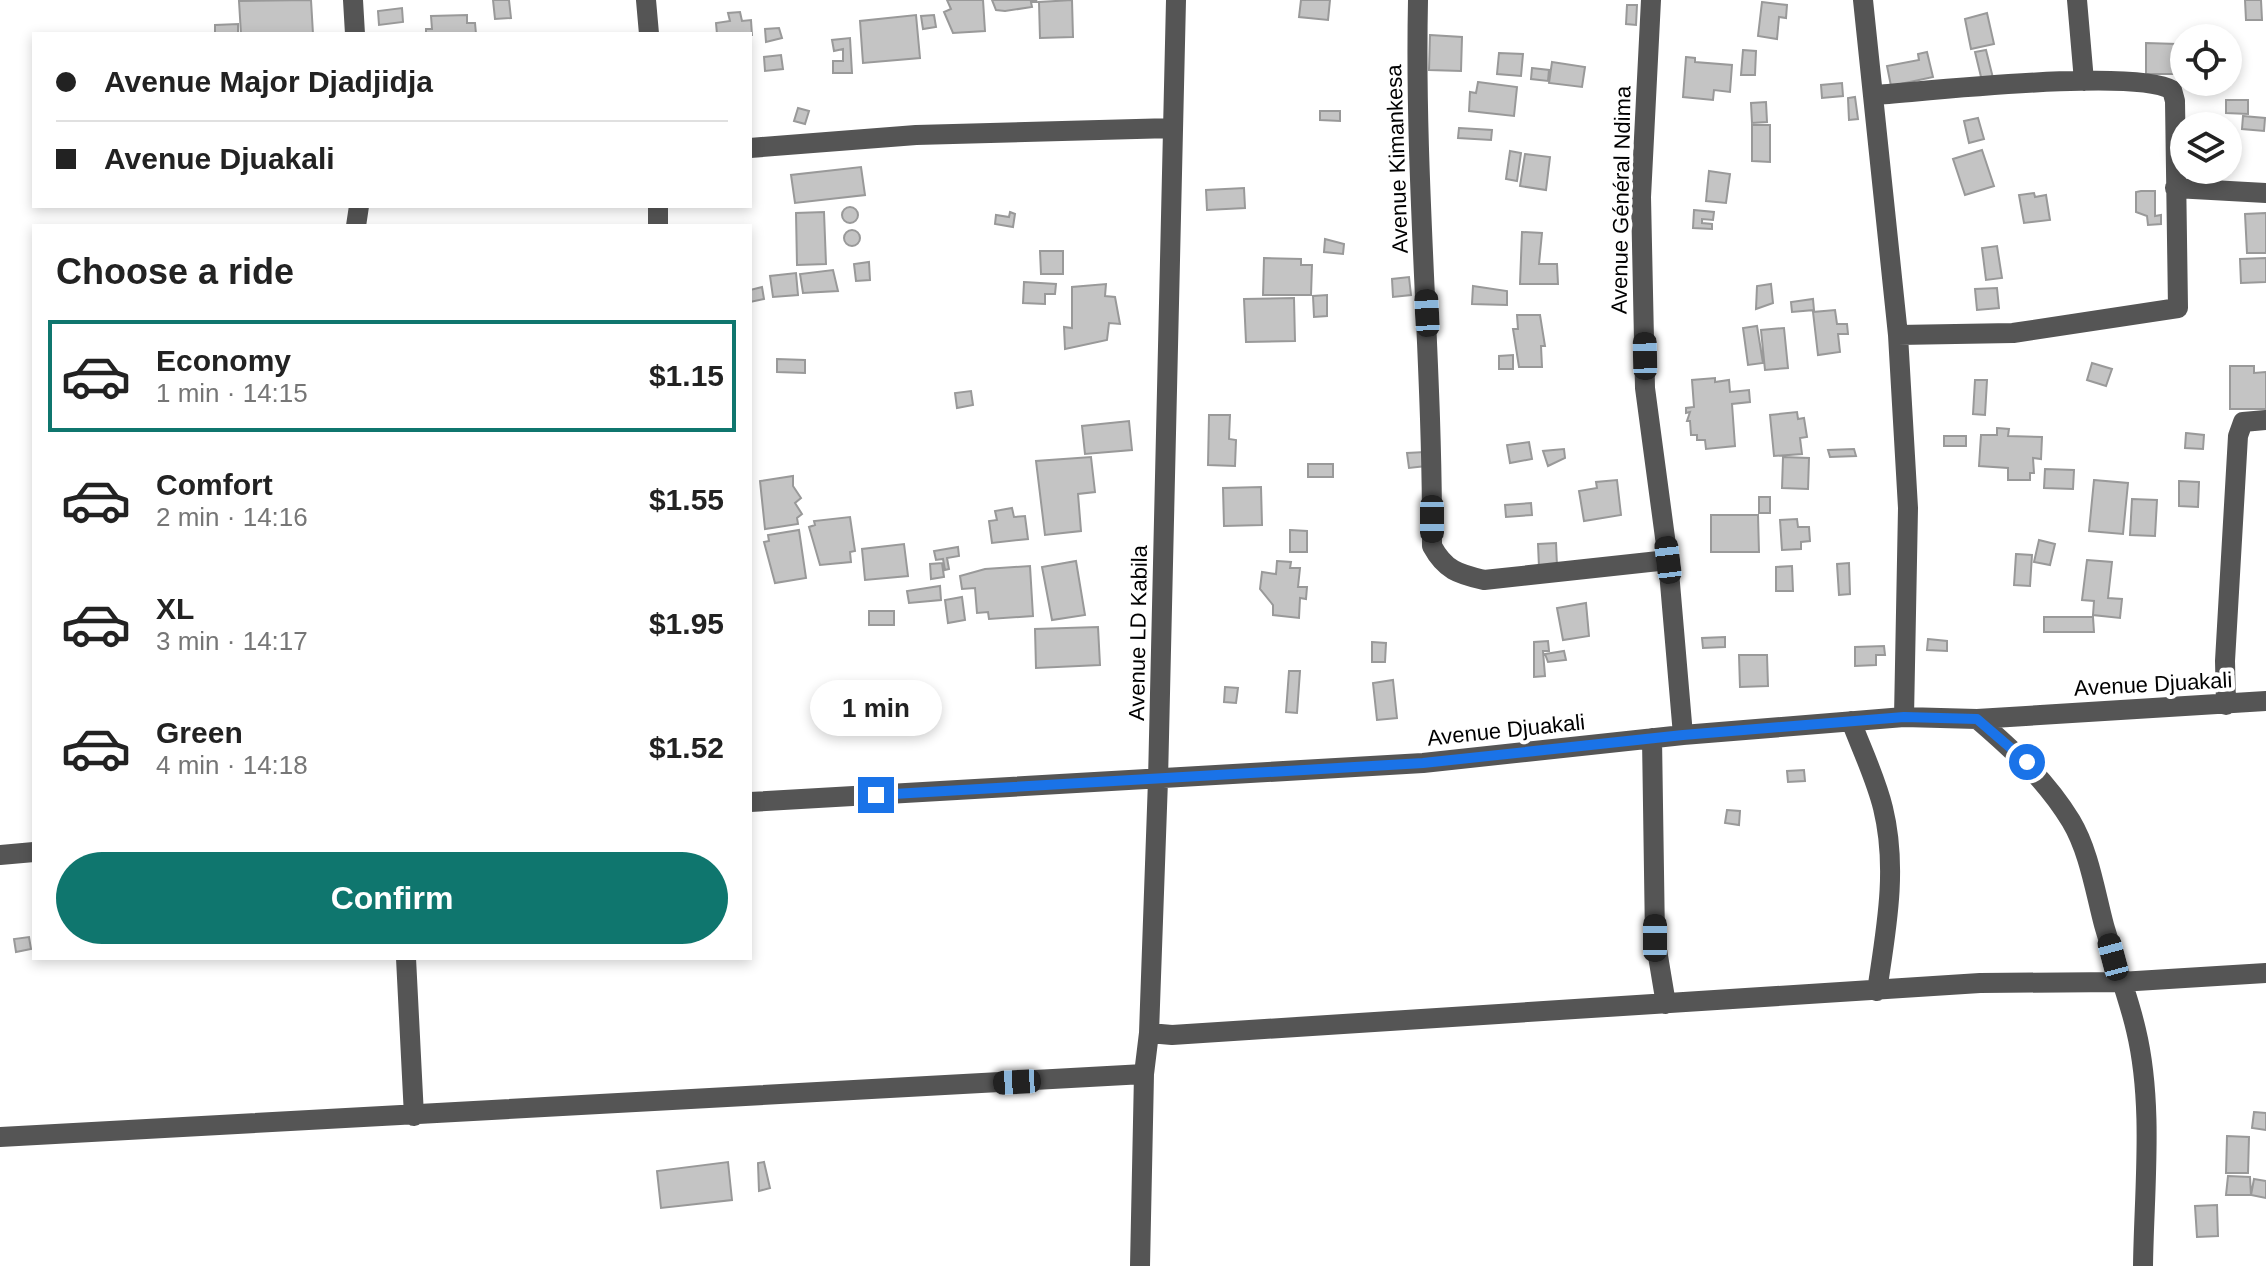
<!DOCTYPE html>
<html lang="en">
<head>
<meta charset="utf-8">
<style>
  :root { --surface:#fff; --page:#f6f6f6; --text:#222; --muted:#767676; --line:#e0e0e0; --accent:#0f766e }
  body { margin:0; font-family:Helvetica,sans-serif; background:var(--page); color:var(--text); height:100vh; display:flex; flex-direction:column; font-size:30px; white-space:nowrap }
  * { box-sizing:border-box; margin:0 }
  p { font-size:26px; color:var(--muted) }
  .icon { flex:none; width:44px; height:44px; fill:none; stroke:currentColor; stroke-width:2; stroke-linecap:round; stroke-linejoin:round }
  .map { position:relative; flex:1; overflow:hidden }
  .side { position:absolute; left:32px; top:224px; width:720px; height:736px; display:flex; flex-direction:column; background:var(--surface); border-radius:0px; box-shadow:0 4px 12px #0003 }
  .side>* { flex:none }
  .banner { position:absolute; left:32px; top:32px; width:720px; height:176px; border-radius:0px; box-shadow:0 4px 12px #0003; display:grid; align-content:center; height:176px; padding:0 24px; background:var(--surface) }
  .fabs { position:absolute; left:2170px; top:24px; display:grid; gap:16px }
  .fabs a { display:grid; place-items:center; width:72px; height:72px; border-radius:50%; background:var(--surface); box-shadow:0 4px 12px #0003; font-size:40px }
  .end { position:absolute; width:36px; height:36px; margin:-18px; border:10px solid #1a73e8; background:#fff; box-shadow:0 0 0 4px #fff }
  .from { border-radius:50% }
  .bubble { position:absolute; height:56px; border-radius:28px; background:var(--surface); box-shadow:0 4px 12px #0003; font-size:26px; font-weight:600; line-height:56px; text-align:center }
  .car { position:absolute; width:24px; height:48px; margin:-24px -12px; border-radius:10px; box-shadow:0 0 6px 2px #0007; background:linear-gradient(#222 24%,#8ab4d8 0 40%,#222 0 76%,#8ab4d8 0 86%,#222 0) }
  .banner b { display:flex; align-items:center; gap:28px; height:76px; font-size:30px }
  .banner b+b { border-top:2px solid var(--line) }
  .banner i { width:20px; height:20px; background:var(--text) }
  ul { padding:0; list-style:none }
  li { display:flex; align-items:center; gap:24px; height:112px; margin:0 16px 12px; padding:0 8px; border:4px solid transparent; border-radius:0px }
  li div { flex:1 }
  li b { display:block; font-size:30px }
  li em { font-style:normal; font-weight:600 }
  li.current { border-color:var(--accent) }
  li>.icon { width:72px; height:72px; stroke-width:1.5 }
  h2 { padding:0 24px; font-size:36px; line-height:96px }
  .cta { display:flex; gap:16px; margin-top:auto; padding:16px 24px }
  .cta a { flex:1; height:92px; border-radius:48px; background:var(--accent); color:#fff; font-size:32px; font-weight:600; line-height:92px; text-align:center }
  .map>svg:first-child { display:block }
  .building { fill:#c4c4c4; stroke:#999; stroke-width:2 }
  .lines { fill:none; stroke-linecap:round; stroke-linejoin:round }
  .minor { stroke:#555; stroke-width:20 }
  .route { stroke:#1a73e8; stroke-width:10 }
  .labels { text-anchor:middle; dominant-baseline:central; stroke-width:8; stroke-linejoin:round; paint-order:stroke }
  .street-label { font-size:22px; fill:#000; stroke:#fff }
</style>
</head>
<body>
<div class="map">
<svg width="2266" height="1266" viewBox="0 0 2266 1266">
  <rect width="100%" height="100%" fill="#fff"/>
  <!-- building -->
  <path class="building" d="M311,0L313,34H241L239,1Z
    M493,0H509L511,18L495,19Z
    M947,0H983L985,31L953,33L944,12L951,9Z
    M992,0H1036L1037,2H1031L1032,7L1005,11L996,10Z
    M1072,0L1073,37L1040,38L1039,2Z
    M1301,0H1330L1328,20L1299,17Z
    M2245,0H2261L2262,20H2246Z
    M1762,2L1787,5L1786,18L1779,17L1777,39L1758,36Z
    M1627,5H1637L1636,25L1626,24Z
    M402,8L403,22L379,25L378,11Z
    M740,12L742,21L751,20L752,35L717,34L716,23L730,21L728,13Z
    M1987,13L1994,44L1971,49L1965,19Z
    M467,15V23H475L476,34H426V29H432L431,16Z
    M916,15L920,58L863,63L860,21Z
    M934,15L936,27L923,29L921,16Z
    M238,24V34H215V25Z
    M779,28L782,38L766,42L765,29Z
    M1430,35L1462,37L1461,71L1429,70Z
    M850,38L852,73H833V61H843V49L834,51L832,40Z
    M2146,43L2177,44V74H2146Z
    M1743,50L1756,51L1755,75H1741Z
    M1986,50L1993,78L1982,81L1975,52Z
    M1927,52L1933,77L1891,86L1887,66L1919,60L1918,54Z
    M1499,53L1523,54L1521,76L1497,74Z
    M781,55L783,69L765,71L764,57Z
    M1686,57L1695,58V62L1732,65L1730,92L1714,90L1713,100L1683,97Z
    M1552,62L1585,67L1582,87L1549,83Z
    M1532,68L1549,70L1548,81L1531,79Z
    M1478,82L1517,87L1514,116L1469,111L1470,92L1476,93Z
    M1842,83L1843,96L1822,98L1821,85Z
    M1855,97L1858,119L1849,120L1848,98Z
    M2226,100H2248V114L2226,113Z
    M1766,102L1767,122L1752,123L1751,103Z
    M798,108L809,111L805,124L794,121Z
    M1320,111H1340V121L1320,120Z
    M2243,116L2265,118L2264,131L2242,129Z
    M1978,118L1984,139L1969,143L1964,121Z
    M1752,125H1770V162L1752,161Z
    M1459,128L1492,130L1491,140L1458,138Z
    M1982,150L1994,186L1965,195L1953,159Z
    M1510,151L1521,153L1517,181L1506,179Z
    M1525,154L1550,157L1546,190L1520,186Z
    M861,167L865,195L795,203L791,175Z
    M1709,171L1730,174L1726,203L1706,201Z
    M1244,188L1245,208L1207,210L1206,190Z
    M2141,191H2155V216L2161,215V224L2148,225L2147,216L2136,212V192Z
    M2034,193L2035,197L2046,195L2050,220L2024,223L2019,195Z
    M842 215a8 8 0 1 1 16 0a8 8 0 1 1-16 0Z
    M1694,210L1714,212L1713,220L1702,219V223L1712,224V229L1693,228Z
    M824,212L826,264L797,265L796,213Z
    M1010,212L1015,214L1013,227L995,224L996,215L1009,217Z
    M2266,213V253H2247L2245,214Z
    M844 238a8 8 0 1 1 16 0a8 8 0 1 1-16 0Z
    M1522,232L1542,233L1539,264H1557L1558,284H1520Z
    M1325,239L1344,244L1343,254L1324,252Z
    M1997,246L2002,278L1986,280L1982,248Z
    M1040,251H1063V274H1041Z
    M1264,258L1301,259V265H1312L1311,295H1263Z
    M2266,258V282L2241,283L2240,259Z
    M869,262L870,280L856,281L854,264Z
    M833,270L838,291L803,293L800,274Z
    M796,273L798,295L773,297L770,276Z
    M1409,277L1411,295L1393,297L1392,279Z
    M1024,282L1056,284L1055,294H1045V304L1023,303Z
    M1106,284L1105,296L1115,297L1120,324L1109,323L1107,340L1065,349L1064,327L1072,328V287Z
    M1771,284L1773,303L1756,309L1757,286Z
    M1473,286L1507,291V305L1472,304Z
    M762,287L764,299L750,302V290Z
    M1997,288L1999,308L1977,310L1975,289Z
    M1327,295V316L1314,317L1313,296Z
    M1294,298L1295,341L1246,342L1244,299Z
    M1813,299L1814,310L1792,312L1791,302Z
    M1835,310L1837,324H1847L1848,334H1838L1840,352L1818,355L1813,312Z
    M1517,315H1540L1545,346H1541L1542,367H1519L1513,329H1518Z
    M1757,326L1763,363L1748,365L1743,328Z
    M1784,328L1788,368L1765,370L1761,330Z
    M1513,355V369H1499V356Z
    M777,359L805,360V373L777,372Z
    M2092,363L2112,369L2106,386L2087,380Z
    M2230,366H2254V373L2266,372V409H2230Z
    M1715,378V382L1729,380L1730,392L1749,390L1750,402L1732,404L1735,446L1706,449L1705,440H1697V435H1691L1690,421H1687L1690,412L1686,413V408L1694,407L1692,380Z
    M1975,380H1987L1985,415L1973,414Z
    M971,391L973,405L957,408L955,393Z
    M1797,412L1798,419L1804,418L1807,437L1800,438L1802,454L1774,456L1770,415Z
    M1209,415H1230L1229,439L1236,440L1235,466L1208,465Z
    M1129,421L1132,450L1085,454L1082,426Z
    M1997,428L2009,429L2008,436L2042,437L2041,459L2033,458L2034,473H2030V480H2008V468L1979,466L1981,435H1997Z
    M2186,433L2204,435L2203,449L2185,448Z
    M1944,436H1966V446H1944Z
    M1529,442L1532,459L1510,463L1507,445Z
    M1564,449L1565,458L1548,466L1543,451Z
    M1854,449L1856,456L1830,457L1828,450Z
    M1425,452L1426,466L1409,468L1407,453Z
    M1091,457L1095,492L1078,494L1081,531L1045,535L1036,461Z
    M1783,457L1809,458L1808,489L1782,488Z
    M1308,464H1333V477H1308Z
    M2045,469L2074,470L2073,489L2044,488Z
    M793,476V486L801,498L795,503L802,514L797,518L798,524L765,529L760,481Z
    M1617,480L1621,515L1584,521L1579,491L1597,488L1596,482Z
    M2094,480L2128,483L2123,534L2089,531Z
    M2179,481L2199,482L2198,507L2179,506Z
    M1261,487L1262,525L1224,526L1223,488Z
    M1759,497H1770V513H1759Z
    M2132,499L2157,500L2155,536L2130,535Z
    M1531,503L1532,515L1506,517L1505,505Z
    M1012,508L1014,517L1025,516L1028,539L992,543L989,521L997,520L995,511Z
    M1711,515H1758L1759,552H1711Z
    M850,517L855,551L850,552L851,562L820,565L809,527L815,525L814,521Z
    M1797,519L1798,527H1809L1810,541L1801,542V549L1782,550L1780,520Z
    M799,530L806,578L775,583L764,542L769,541L768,535Z
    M1290,530L1307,531V552H1290Z
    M2039,540L2055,544L2050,565L2034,562Z
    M1556,543L1557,566L1539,567L1538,544Z
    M904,544L908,576L865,580L862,549Z
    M958,547L959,556L947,558L949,569L945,570L943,559L936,560L934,551Z
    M2016,554L2032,555L2030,586L2014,585Z
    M2087,560L2112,562L2108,598L2122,599L2120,618L2093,615L2094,601L2082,600Z
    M1076,561L1085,615L1052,620L1042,567Z
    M1277,561L1291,562L1290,568H1300L1298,587H1307L1306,599L1300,598L1299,618L1273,615V605L1260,589L1262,572L1276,574Z
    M942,563L944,577L931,579L930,564Z
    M1849,563L1850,594L1839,595L1837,564Z
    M1030,566L1033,616L989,619L988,612L977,613L975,588L962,589L960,576L985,569Z
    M1792,566L1793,591H1776V567Z
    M940,586L941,600L909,603L907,591Z
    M962,597L965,620L948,623L945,600Z
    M1586,603L1589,636L1563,640L1557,608Z
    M869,611H894V625H869Z
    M2044,617H2093L2094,632H2044Z
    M1098,627L1100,665L1036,668L1035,629Z
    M1725,637V647L1703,648L1702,638Z
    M1928,639L1947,641V651L1927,650Z
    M1548,641L1549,651H1543L1545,676L1534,677V642Z
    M1372,642L1386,643L1385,662H1372Z
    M1884,646L1885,655H1876V665L1855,666V647Z
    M1564,651L1566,660L1548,662L1545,654Z
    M1739,655H1767L1768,686L1740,687Z
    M1289,671H1300L1297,713L1286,712Z
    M1393,680L1397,718L1377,720L1373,683Z
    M1225,687L1238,688L1236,703L1224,702Z
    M1804,770L1805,781L1788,782L1787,771Z
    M1727,810L1740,811L1739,825L1725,823Z
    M29,937L31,949L16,952L14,939Z
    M2254,1112L2266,1113V1130L2252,1128Z
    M2227,1136L2249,1137L2248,1173H2226Z
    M728,1162L732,1200L661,1208L657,1171Z
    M764,1162L770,1188L759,1191L758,1163Z
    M2228,1176L2250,1177L2251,1195H2226Z
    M2254,1179L2266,1181V1198L2251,1195Z
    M2217,1205L2218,1236L2197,1237L2195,1206Z"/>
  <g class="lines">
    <!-- minor -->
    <path class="minor" d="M353,0L355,34
      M646,0L649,34
      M1418,0C1414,182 1433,363 1432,546C1445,570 1458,574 1484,580L1668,560
      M1651,0L1641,197L1645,388L1668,560L1683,735
      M1863,0L1898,335L1908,508L1904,717
      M2077,0L2084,81
      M1875,95C1930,91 2135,68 2172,90L2175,101L2178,308L2013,333L1898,335
      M750,148L916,135L1173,128
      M2175,188L2266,193
      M658,206V226
      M356,226L359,206
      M2226,705L2225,661L2238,436L2243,422L2266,420
      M1977,719C2013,750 2046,780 2071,821C2089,851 2095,891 2104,925C2114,960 2128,995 2136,1030C2154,1105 2144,1190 2143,1266
      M1851,721C1862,750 1876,779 1883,808C1898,869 1886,930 1877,991
      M1652,738L1655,938L1666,1004
      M750,802L1423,763L1683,735L1904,717L1977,719L2266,701
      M0,855L34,852
      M406,958L414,1116
      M1149,1033L1172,1035L1980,983L2120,982L2266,973
      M0,1137L1144,1074
      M1140,1266L1144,1074L1149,1033L1158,780L1176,0"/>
  </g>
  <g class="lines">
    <!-- route -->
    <path class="route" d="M876,795L1423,763L1683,735L1904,717L1977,719L2027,762"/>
  </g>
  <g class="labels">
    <!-- street labels -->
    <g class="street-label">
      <text transform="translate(1397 159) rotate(-92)">Avenue Kimankesa</text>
      <text transform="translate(1621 200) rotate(-89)">Avenue Général Ndima</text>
      <text transform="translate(1138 633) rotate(-89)">Avenue LD Kabila</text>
      <text transform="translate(2153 684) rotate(-3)">Avenue Djuakali</text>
      <text transform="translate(1506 730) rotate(-6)">Avenue Djuakali</text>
    </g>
  </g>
</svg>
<div class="fabs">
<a><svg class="icon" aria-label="locate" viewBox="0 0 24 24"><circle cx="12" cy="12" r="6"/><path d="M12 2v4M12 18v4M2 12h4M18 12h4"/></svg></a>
<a><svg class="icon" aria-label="layers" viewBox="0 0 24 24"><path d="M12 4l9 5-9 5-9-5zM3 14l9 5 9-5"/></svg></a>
</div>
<i class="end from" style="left:2027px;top:762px"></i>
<i class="end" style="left:876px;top:795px"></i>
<div class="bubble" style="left:810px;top:680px;width:132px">1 min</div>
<i class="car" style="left:1427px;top:313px;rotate:357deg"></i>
<i class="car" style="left:1645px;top:356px;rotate:359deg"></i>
<i class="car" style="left:1432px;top:519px;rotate:180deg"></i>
<i class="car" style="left:1668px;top:560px;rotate:353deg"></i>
<i class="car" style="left:1655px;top:938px;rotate:0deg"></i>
<i class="car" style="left:2113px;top:957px;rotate:345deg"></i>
<i class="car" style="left:1017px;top:1082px;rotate:267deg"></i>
<div class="banner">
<b><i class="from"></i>Avenue Major Djadjidja</b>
<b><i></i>Avenue Djuakali</b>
</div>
<section class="side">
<h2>Choose a ride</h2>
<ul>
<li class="current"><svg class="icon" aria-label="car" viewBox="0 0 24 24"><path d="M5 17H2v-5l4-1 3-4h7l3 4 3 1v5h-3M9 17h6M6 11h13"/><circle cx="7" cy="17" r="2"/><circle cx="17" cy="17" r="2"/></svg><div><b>Economy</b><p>1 min · 14:15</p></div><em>$1.15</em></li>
<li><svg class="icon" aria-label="car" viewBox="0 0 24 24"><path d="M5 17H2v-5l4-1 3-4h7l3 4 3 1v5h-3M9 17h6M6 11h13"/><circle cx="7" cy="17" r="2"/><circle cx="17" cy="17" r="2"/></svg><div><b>Comfort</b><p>2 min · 14:16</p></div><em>$1.55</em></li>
<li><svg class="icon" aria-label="car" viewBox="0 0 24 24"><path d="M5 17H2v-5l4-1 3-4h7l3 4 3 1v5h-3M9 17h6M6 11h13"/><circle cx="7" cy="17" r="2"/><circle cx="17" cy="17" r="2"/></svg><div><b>XL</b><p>3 min · 14:17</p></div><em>$1.95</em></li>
<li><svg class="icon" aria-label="car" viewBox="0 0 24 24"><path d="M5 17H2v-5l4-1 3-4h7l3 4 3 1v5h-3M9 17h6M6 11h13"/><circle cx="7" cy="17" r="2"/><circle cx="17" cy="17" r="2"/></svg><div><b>Green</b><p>4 min · 14:18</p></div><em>$1.52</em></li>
</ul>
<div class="cta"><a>Confirm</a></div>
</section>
</div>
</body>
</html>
